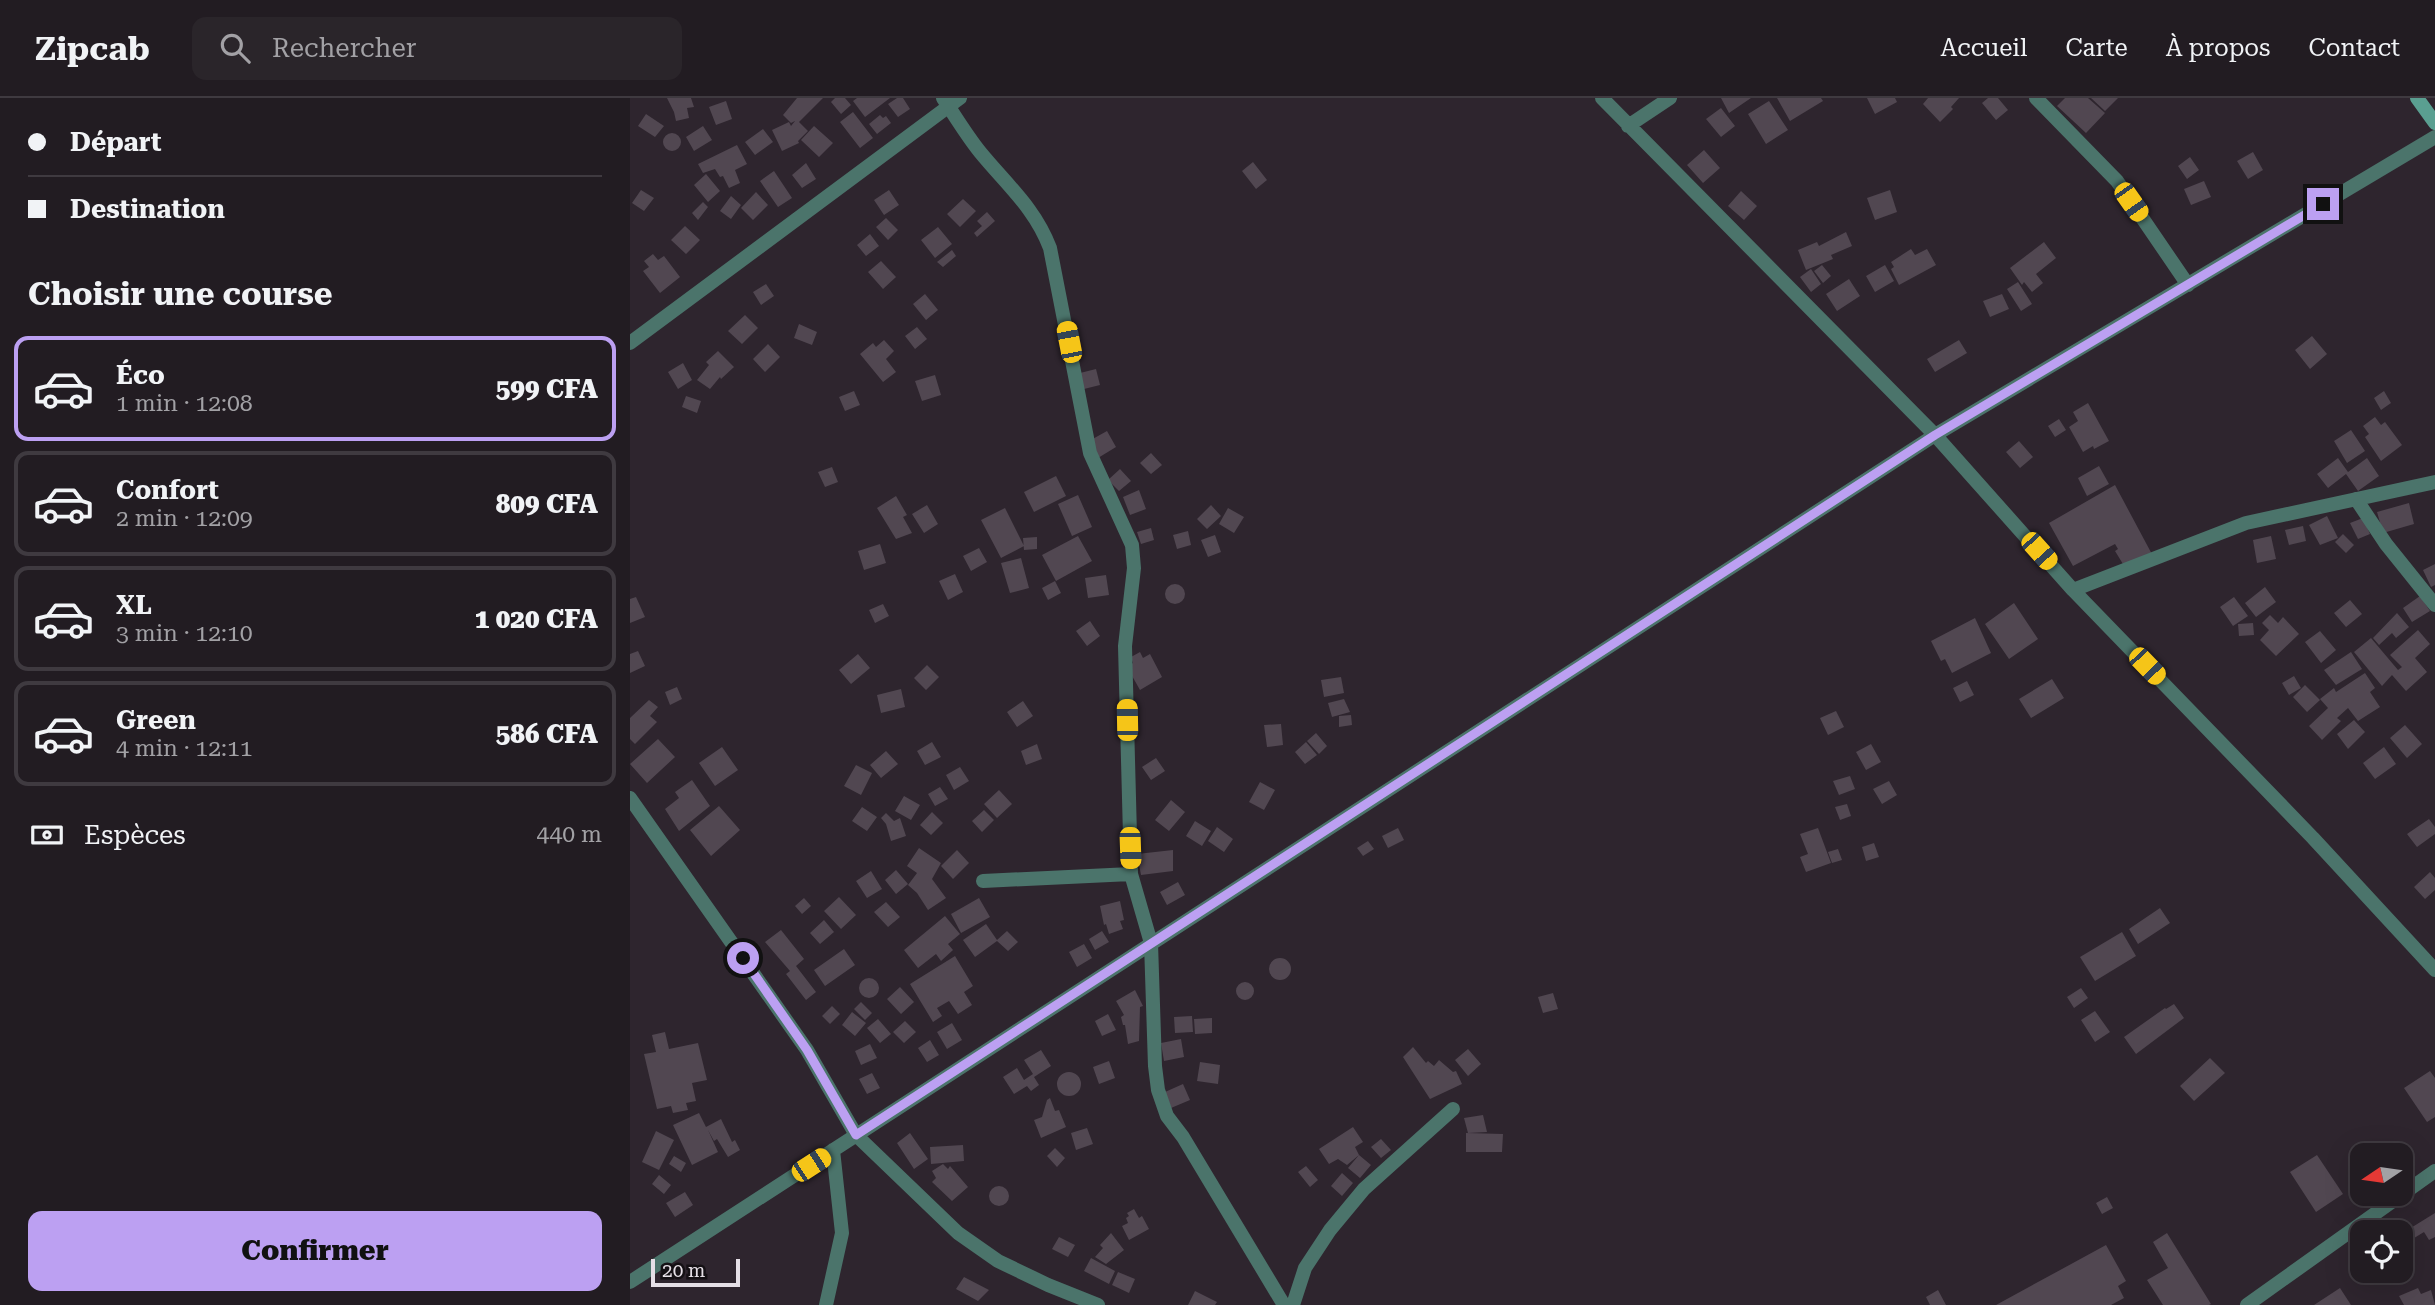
<!DOCTYPE html>
<html lang="fr">
<head>
<meta charset="utf-8">
<style>
  :root { --surface:#221c22; --page:#2a252a; --text:#f1f3f6; --muted:#a2a1a5; --line:#3f3a40; --accent:#bca0f2 }
  body { margin:0; font-family:"Roboto Serif",serif; background:var(--page); color:var(--text); height:100vh; display:flex; flex-direction:column; font-size:26px; white-space:nowrap }
  * { box-sizing:border-box; margin:0 }
  p { font-size:23px; color:var(--muted) }
  .icon { flex:none; width:38px; height:38px; fill:none; stroke:currentColor; stroke-width:2; stroke-linecap:round; stroke-linejoin:round }
  .map { position:relative; flex:1; overflow:hidden }
  .drawer { display:flex; flex-direction:column; background:var(--surface); width:630px }
  .drawer>* { flex:none }
  .banner { display:grid; align-content:center; height:154px; padding:0 28px; background:var(--surface) }
  .needle { width:46px; rotate:257deg }
  .tools { position:absolute; left:1720px; top:1045px; display:grid; gap:14px }
  .tools a { display:grid; place-items:center; width:63px; height:63px; border-radius:14px; background:var(--surface); box-shadow:0 7px 28px #0002,0 0 0 2px var(--line); font-size:35px }
  .scale { position:absolute; left:21px; bottom:18px; width:89px; box-sizing:border-box; padding-left:7px; border:4px solid #e5dfe6; border-top:0; font-size:19px; line-height:24px; white-space:nowrap; color:#e5dfe6; -webkit-text-stroke:5px #141014; paint-order:stroke }
  .end { position:absolute; width:32px; height:32px; margin:-16px; border:9px solid #bca0f2; background:#111; box-shadow:0 0 0 4px #111 }
  .from { border-radius:50% }
  .car { position:absolute; width:21px; height:42px; margin:-21px -10px; border-radius:9px; box-shadow:0 0 5px 2px #0007; background:linear-gradient(#f5c518 24%,#345 0 40%,#f5c518 0 76%,#345 0 86%,#f5c518 0) }
  .banner b { display:flex; align-items:center; gap:24px; height:66px; font-size:26px }
  .banner b+b { border-top:2px solid var(--line) }
  .banner i { width:18px; height:18px; background:var(--text) }
  ul { padding:0; list-style:none }
  li { display:flex; align-items:center; gap:21px; height:105px; margin:0 14px 10px; padding:0 14px; border:4px solid var(--line); border-radius:14px }
  li div { flex:1 }
  li b { display:block; font-size:26px }
  li em { font-style:normal; font-weight:800 }
  li.active { border-color:var(--accent) }
  li>.icon { width:63px; height:63px; stroke-width:1.5 }
  h2 { padding:0 28px; font-size:32px; line-height:84px }
  .pay { display:flex; align-items:center; gap:18px; height:77px; padding:0 28px; font-size:26px }
  .pay p { margin-inline-start:auto }
  .primary-button { display:flex; gap:14px; margin-top:auto; padding:14px 28px }
  .primary-button a { flex:1; height:80px; border-radius:14px; background:var(--accent); color:#111; font-size:28px; font-weight:800; line-height:80px; text-align:center }
  header { display:flex; align-items:center; gap:42px; box-sizing:border-box; height:98px; padding:0 35px; background:var(--surface); border-bottom:2px solid var(--line) }
  header strong { font-size:33px }
  nav { display:flex; gap:38px; margin-inline-start:auto; font-size:24px }
  .search { width:490px; height:63px; background:var(--page); display:flex; align-items:center; gap:18px; box-sizing:border-box; padding:0 24px; border-radius:14px; color:var(--muted); font-size:26px }
  main { display:flex; flex:1; min-height:0 }
  .map>svg:first-child { display:block }
  .building { fill:#514751 }
  .lines { fill:none; stroke-linecap:round; stroke-linejoin:round }
  .minor { stroke:#4b746b; stroke-width:14 }
  .secondary { stroke:#5a9f91; stroke-width:14 }
  .route { stroke:#bca0f2; stroke-width:9 }
</style>
</head>
<body>
<header>
<strong>Zipcab</strong>
<div class="search"><svg class="icon" aria-label="search" viewBox="0 0 24 24"><circle cx="10" cy="10" r="6"/><path d="M15 15l6 6"/></svg>Rechercher</div>
<nav><a>Accueil</a><a>Carte</a><a>À propos</a><a>Contact</a></nav>
</header>
<main>
<section class="drawer">
<div class="banner">
<b><i class="from"></i>Départ</b>
<b><i></i>Destination</b>
</div>
<h2>Choisir une course</h2>
<ul>
<li class="active"><svg class="icon" aria-label="car" viewBox="0 0 24 24"><path d="M5 17H2v-5l4-1 3-4h7l3 4 3 1v5h-3M9 17h6M6 11h13"/><circle cx="7" cy="17" r="2"/><circle cx="17" cy="17" r="2"/></svg><div><b>Éco</b><p>1 min · 12:08</p></div><em>599 CFA</em></li>
<li><svg class="icon" aria-label="car" viewBox="0 0 24 24"><path d="M5 17H2v-5l4-1 3-4h7l3 4 3 1v5h-3M9 17h6M6 11h13"/><circle cx="7" cy="17" r="2"/><circle cx="17" cy="17" r="2"/></svg><div><b>Confort</b><p>2 min · 12:09</p></div><em>809 CFA</em></li>
<li><svg class="icon" aria-label="car" viewBox="0 0 24 24"><path d="M5 17H2v-5l4-1 3-4h7l3 4 3 1v5h-3M9 17h6M6 11h13"/><circle cx="7" cy="17" r="2"/><circle cx="17" cy="17" r="2"/></svg><div><b>XL</b><p>3 min · 12:10</p></div><em>1 020 CFA</em></li>
<li><svg class="icon" aria-label="car" viewBox="0 0 24 24"><path d="M5 17H2v-5l4-1 3-4h7l3 4 3 1v5h-3M9 17h6M6 11h13"/><circle cx="7" cy="17" r="2"/><circle cx="17" cy="17" r="2"/></svg><div><b>Green</b><p>4 min · 12:11</p></div><em>586 CFA</em></li>
</ul>
<div class="pay"><svg class="icon" aria-label="cash" viewBox="0 0 24 24"><path d="M3 7h18v10H3z"/><circle cx="12" cy="12" r="2"/></svg>Espèces<p>440 m</p></div>
<div class="primary-button"><a>Confirmer</a></div>
</section>
<div class="map">
<svg width="1805" height="1207" viewBox="0 0 1805 1207">
  <rect width="100%" height="100%" fill="#2e252e"/>
  <!-- building -->
  <path class="building" d="M37,0H61L64,9L57,10L59,20L46,23L44,14Z
    M167,0H193L169,24L178,33L168,43L169,45L152,53L142,32L159,24L161,28L165,23L161,25L153,17Z
    M205,0H215L221,7L211,16L201,4Z
    M227,0H260L235,19L223,3Z
    M267,0H273L280,11L268,19L258,6Z
    M1091,0H1121L1099,15Z
    M1147,0H1191L1193,3L1160,23Z
    M1237,0H1265L1267,4L1245,16Z
    M1298,0H1329L1321,9L1323,11L1310,24L1293,6Z
    M1358,0H1368L1378,12L1366,22L1352,5Z
    M1435,0H1458L1475,15L1456,35L1427,8Z
    M1461,0H1488L1475,13Z
    M96,3L102,21L86,27L79,9Z
    M1139,3L1158,32L1136,46L1118,16Z
    M1091,10L1105,28L1091,39L1076,21Z
    M223,14L243,40L230,50L210,24Z
    M16,16L34,28L25,39L8,28Z
    M250,17L253,20L256,18L261,25L247,36L239,26Z
    M73,28L82,42L64,53L56,39Z
    M184,28L203,45L189,59L171,42Z
    M133,31L143,44L125,57L115,44Z
    M33 44a9 9 0 1 1 18 0a9 9 0 1 1-18 0Z
    M107,47L117,66L105,72L110,85L99,90L93,78L90,79L85,71L73,75L68,66Z
    M1074,52L1090,70L1073,85L1057,67Z
    M1623,54L1633,72L1618,81L1607,63Z
    M1560,59L1569,72L1557,81L1548,68Z
    M623,64L637,82L626,91L612,73Z
    M176,65L186,81L172,90L162,77Z
    M144,73L162,100L148,109L130,83Z
    M76,76L90,93L78,104L64,87Z
    M1574,83L1581,99L1561,107L1554,91Z
    M11,92L24,100L14,113L2,105Z
    M259,92L269,107L254,117L244,102Z
    M1260,92L1267,114L1245,122L1237,100Z
    M1111,93L1127,108L1114,122L1098,108Z
    M126,94L138,107L123,122L111,110Z
    M101,98L111,107L101,121L90,113Z
    M333,101L346,113L330,129L317,116Z
    M73,104L78,109L68,122L62,115Z
    M357,114L365,123L347,139L344,135L352,128L347,123Z
    M256,120L268,132L258,142L246,129Z
    M55,128L70,142L56,156L41,142Z
    M308,129L322,146L305,160L291,142Z
    M1216,134L1222,148L1201,157L1203,161L1176,172L1168,152L1187,144L1189,148Z
    M240,136L249,148L236,158L227,147Z
    M1414,144L1426,160L1406,176L1413,185L1402,194L1394,184L1392,187L1380,170Z
    M1281,151L1285,157L1297,151L1306,167L1269,187L1261,171L1264,169L1261,164Z
    M322,152L326,158L313,169L307,164Z
    M23,156L28,162L34,158L50,179L30,195L13,173L19,169L14,163Z
    M251,163L266,179L253,191L238,174Z
    M1192,167L1201,178L1193,185L1184,173Z
    M1255,167L1264,183L1245,194L1236,178Z
    M1181,171L1191,186L1181,194L1170,179Z
    M1219,181L1230,198L1207,213L1196,196Z
    M1388,184L1402,206L1391,213L1377,191Z
    M136,186L144,198L131,207L123,194Z
    M295,196L308,212L296,222L283,206Z
    M1372,196L1379,211L1360,219L1353,203Z
    M115,217L128,230L112,246L98,233Z
    M169,226L187,234L182,247L164,240Z
    M287,229L297,241L285,251L275,238Z
    M1682,238L1697,256L1680,271L1665,252Z
    M254,242L264,253L256,261L266,274L253,284L230,256L243,245L246,249Z
    M1329,242L1337,255L1305,274L1297,261Z
    M138,246L150,259L135,274L123,261Z
    M88,253L104,269L91,281L90,279L80,291L67,282L79,267L76,264Z
    M53,265L62,282L48,291L38,274Z
    M466,271L470,287L450,292L446,276Z
    M305,277L311,297L292,303L285,283Z
    M224,293L230,307L215,313L209,299Z
    M1754,293L1761,305L1751,312L1744,300Z
    M56,298L71,303L67,315L52,309Z
    M1458,305L1479,343L1464,351L1463,348L1453,354L1439,329L1448,323L1443,314Z
    M1745,319L1751,327L1755,324L1772,347L1751,363L1735,339L1739,336L1733,328Z
    M1429,321L1436,332L1425,339L1418,328Z
    M1721,332L1735,353L1717,365L1704,343Z
    M477,333L486,349L468,360L459,343Z
    M1389,343L1403,359L1390,370L1376,354Z
    M521,355L532,367L521,376L510,365Z
    M1708,360L1718,374L1737,360L1749,378L1728,393L1716,376L1698,390L1687,376Z
    M1469,368L1479,386L1457,398L1448,380Z
    M202,369L208,384L195,389L188,374Z
    M490,371L501,383L489,393L478,382Z
    M426,378L436,398L404,414L394,394Z
    M1485,387L1524,460L1496,471L1485,453L1488,451L1485,446L1443,468L1419,425Z
    M509,392L516,411L500,417L493,399Z
    M448,397L462,429L442,438L428,406Z
    M266,398L277,417L273,419L282,435L266,441L247,410Z
    M1779,405L1784,426L1753,435L1747,414Z
    M297,407L308,426L294,435L282,416Z
    M581,407L591,418L577,431L567,421Z
    M375,410L394,448L371,460L351,422Z
    M598,410L614,419L604,435L589,426Z
    M1697,418L1708,440L1690,447L1679,427Z
    M1733,420L1740,436L1728,441L1720,425Z
    M1673,428L1676,443L1659,447L1655,432Z
    M521,430L524,442L511,446L507,434Z
    M558,433L561,447L547,451L543,437Z
    M1713,436L1724,447L1716,455L1705,444Z
    M585,437L591,454L578,459L571,442Z
    M448,438L462,463L426,483L412,457Z
    M1641,438L1646,461L1627,465L1623,442Z
    M407,439V451L394,452L393,440Z
    M250,446L256,465L234,472L228,453Z
    M349,450L357,464L341,473L333,458Z
    M391,460L399,490L380,495L371,465Z
    M1805,466V487L1801,489L1793,472Z
    M325,476L333,494L318,502L309,483Z
    M476,477L479,497L458,500L455,480Z
    M425,483L431,495L418,502L412,490Z
    M535 496a10 10 0 1 1 20 0a10 10 0 1 1-20 0Z
    M1635,489L1646,504L1626,519L1615,505Z
    M1790,498L1800,513L1782,524L1773,510Z
    M6,499L15,519L0,525V501Z
    M1604,499L1618,518L1603,528L1590,509Z
    M1720,502L1732,516L1716,529L1704,515Z
    M1384,505L1408,541L1379,561L1355,526Z
    M253,506L259,518L245,525L239,512Z
    M1767,515L1779,529L1766,540L1762,535L1749,547L1743,540Z
    M1640,517L1648,525L1653,519L1669,536L1646,558L1630,542L1639,532L1632,525Z
    M1345,520L1361,555L1322,575L1315,561L1311,563L1301,543Z
    M460,523L470,538L457,548L446,533Z
    M1623,525L1624,537L1609,538L1608,526Z
    M1788,532L1800,546L1785,560L1797,574L1776,593L1762,577L1752,588L1724,554L1741,540L1768,572L1772,569L1760,557Z
    M1690,533L1706,552L1691,565L1675,544Z
    M8,553L15,568L0,575V556Z
    M510,554L513,560L520,556L532,579L510,592L497,569L503,565L501,559Z
    M1721,554L1732,571L1706,587L1694,572Z
    M228,556L240,570L221,586L209,572Z
    M297,567L309,579L296,592L284,580Z
    M1735,575L1745,590L1740,594L1750,609L1728,623L1718,610L1707,620L1711,623L1692,642L1679,628L1698,610L1690,601L1704,590L1706,594Z
    M1664,578L1671,590L1659,597L1652,585Z
    M711,579L714,595L694,599L691,582Z
    M1422,581L1434,600L1401,620L1389,601Z
    M1337,583L1344,597L1330,604L1323,590Z
    M1675,587L1690,602L1677,614L1663,599Z
    M47,589L52,601L40,607L35,594Z
    M271,591L275,609L251,615L247,597Z
    M714,601L720,614L702,619L698,605Z
    M19,602L28,609L20,618L27,624L5,646L0,641V620Z
    M393,603L403,618L387,629L377,614Z
    M1206,613L1214,629L1198,637L1190,620Z
    M721,617L722,627L709,629V618Z
    M1724,622L1735,634L1718,651L1707,636Z
    M651,626L653,647L637,649L634,627Z
    M1775,627L1792,646L1777,660L1760,640Z
    M686,635L697,648L689,656L677,643Z
    M28,641L45,659L17,685L0,666Z
    M302,644L311,659L295,667L287,653Z
    M676,644L687,657L675,666L665,654Z
    M407,646L412,661L396,667L391,653Z
    M1241,646L1251,664L1236,672L1226,654Z
    M92,649L108,672L85,688L69,665Z
    M1754,649L1766,666L1745,681L1733,665Z
    M256,653L268,666L251,680L240,667Z
    M526,660L535,673L521,682L512,669Z
    M226,667L242,675L231,697L214,688Z
    M330,669L339,683L324,692L316,677Z
    M1220,678L1225,691L1209,697L1203,683Z
    M62,682L80,708L49,733L35,711L49,700L45,694Z
    M1259,683L1267,697L1252,706L1243,691Z
    M630,684L645,692L634,712L619,704Z
    M310,689L318,701L305,708L298,696Z
    M369,692L382,706L367,720L354,706Z
    M274,698L290,707L281,722L265,713Z
    M541,702L555,714L539,733L525,722Z
    M1217,706L1221,718L1210,722L1205,709Z
    M89,708L110,732L81,758L60,732Z
    M232,709L247,719L237,733L222,723Z
    M354,712L364,722L352,734L342,723Z
    M302,714L313,725L301,737L290,727Z
    M256,715L264,723L270,720L276,738L261,743L256,726L251,720Z
    M1799,721L1805,729V736L1787,749L1777,736Z
    M565,723L581,733L572,748L556,738Z
    M587,729L603,741L594,754L578,743Z
    M768,730L774,742L758,750L752,738Z
    M1188,730L1201,765L1176,774L1170,759L1178,756L1170,736Z
    M738,743L744,751L733,758L727,750Z
    M1244,745L1249,759L1236,763L1232,749Z
    M289,750L311,765L302,781L316,800L298,812L287,795L278,787L287,775L277,768Z
    M1208,751L1212,762L1202,765L1198,754Z
    M327,752L339,765L323,781L311,768Z
    M543,752V773L511,777L507,756Z
    M266,772L278,786L266,796L255,782Z
    M241,773L252,791L237,800L226,783Z
    M1800,774L1805,780V792L1795,801L1784,789Z
    M548,784L555,797L537,807L530,794Z
    M209,799L226,817L211,831L194,813Z
    M174,800L181,808L172,816L165,808Z
    M349,800L360,819L331,835L321,816Z
    M490,803L494,822L490,823L493,831L479,836L476,826L474,827L470,808Z
    M256,804L270,819L258,829L244,814Z
    M1530,810L1540,825L1508,846L1499,831Z
    M315,818L330,836L318,846L323,852L311,863L306,856L288,870L274,852Z
    M194,822L204,834L190,846L180,835Z
    M356,826L367,842L377,833L388,844L378,853L367,843L345,859L333,842Z
    M151,832L174,861L166,868L186,894L176,902L156,876L160,873L135,844Z
    M472,833L479,844L465,852L459,841Z
    M1492,834L1506,858L1465,883L1450,859Z
    M454,846L462,860L447,869L439,854Z
    M214,851L225,867L195,888L184,872Z
    M325,858L343,888L334,894L342,907L328,916L319,903L307,910L312,918L303,924L280,886Z
    M639 871a11 11 0 1 1 22 0a11 11 0 1 1-22 0Z
    M229 890a10 10 0 1 1 20 0a10 10 0 1 1-20 0Z
    M606 893a9 9 0 1 1 18 0a9 9 0 1 1-18 0Z
    M270,889L284,904L271,916L257,901Z
    M1451,890L1458,900L1444,910L1437,899Z
    M505,892L513,908L510,909L509,943L498,946L495,927H493L491,919L494,917L486,903Z
    M923,895L928,911L913,915L908,899Z
    M231,904L242,915L235,922L224,911Z
    M1544,906L1554,920L1506,956L1494,939L1535,910L1536,911Z
    M202,908L210,916L200,926L192,918Z
    M1465,913L1480,934L1465,944L1451,922Z
    M222,914L236,925L225,938L212,927Z
    M478,916L486,932L472,938L465,923Z
    M562,918L563,934L545,935L544,919Z
    M582,920V935L565,936L564,921Z
    M248,921L261,936L250,945L237,930Z
    M275,923L286,934L274,945L263,934Z
    M322,925L332,942L317,951L307,934Z
    M35,934L39,951L68,945L77,982L62,985L66,1003L56,1005L58,1012L43,1015L41,1008L27,1011L14,956L26,954L22,937Z
    M551,941L554,959L534,963L531,945Z
    M300,942L309,957L297,964L288,950Z
    M240,946L247,960L231,967L225,953Z
    M783,949L796,965L798,963L804,968L809,962L823,974L826,973L832,986L800,1001L773,959Z
    M838,951L851,966L838,978L825,962Z
    M411,952L421,968L404,979L409,987L401,993L397,988L384,996L373,979L387,970L394,982L403,976L394,962Z
    M1580,960L1595,975L1564,1003L1550,988Z
    M479,963L485,980L469,986L463,969Z
    M570,964L590,967L588,986L567,983Z
    M1800,973L1805,980V1019L1797,1024L1774,990Z
    M427 986a12 12 0 1 1 24 0a12 12 0 1 1-24 0Z
    M242,975L250,990L237,996L229,981Z
    M553,986L560,1002L541,1010L535,994Z
    M420,1000L425,1013L429,1012L436,1029L411,1040L404,1022L412,1019L417,1002Z
    M69,1015L76,1029L91,1021L102,1044L105,1042L110,1052L98,1059L87,1041L84,1043L78,1032L88,1054L62,1067L43,1027Z
    M853,1017L857,1034L838,1035L834,1020Z
    M723,1029L733,1044L725,1049L729,1057L717,1067L708,1061L699,1066L689,1051Z
    M457,1030L463,1046L446,1052L441,1035Z
    M26,1033L44,1042L29,1072L12,1064Z
    M280,1035L298,1061L284,1071L267,1045Z
    M836,1035L873,1036L872,1054H836Z
    M751,1041L761,1052L751,1060L741,1049Z
    M333,1047L334,1063L301,1066L300,1049Z
    M425,1050L435,1060L427,1069L417,1058Z
    M729,1057L741,1067L730,1080L718,1070Z
    M1687,1057L1713,1096L1686,1114L1660,1074Z
    M44,1058L56,1065L51,1074L39,1066Z
    M313,1066L318,1071L320,1068L338,1089L322,1103L302,1084L306,1080L302,1073Z
    M676,1068L688,1082L680,1089L668,1074Z
    M712,1075L723,1085L712,1098L701,1088Z
    M29,1077L41,1087L34,1096L22,1086Z
    M359 1098a10 10 0 1 1 20 0a10 10 0 1 1-20 0Z
    M55,1094L63,1107L45,1119L36,1105Z
    M1477,1099L1483,1110L1472,1116L1466,1105Z
    M504,1111L509,1120L512,1118L519,1131L499,1142L492,1128L498,1125L496,1120L499,1118L497,1115Z
    M1805,1115V1139L1799,1142L1794,1134L1771,1148V1136Z
    M481,1135L494,1152L476,1166L465,1159L473,1150L470,1147Z
    M1537,1135L1581,1206L1579,1207H1533L1517,1182L1538,1170L1523,1144Z
    M429,1139L445,1147L438,1159L422,1151Z
    M1476,1147L1496,1183L1488,1188L1494,1200L1481,1207H1366Z
    M461,1160L485,1173L479,1186L454,1173Z
    M488,1174L505,1181L499,1195L482,1187Z
    M334,1179L359,1192L348,1203L326,1191Z
    M1710,1190L1721,1207H1684Z
    M1788,1190L1791,1196L1801,1192L1805,1207H1774L1769,1198Z
    M1308,1192L1316,1207H1300L1296,1199Z
    M565,1193L587,1204L585,1207H558Z"/>
  <g class="lines">
    <!-- minor -->
    <path class="minor" d="M313,0C325,18 337,38 350,54C377,87 405,110 420,150L460,355L502,447L504,470L495,548L501,776L521,845L525,968L528,992L537,1018L553,1039L654,1207
      M972,0L1305,337L1443,492L1683,740L1805,872
      M1406,0L1487,83L1558,187
      M998,28L1040,0
      M0,245L330,0
      M1726,401L1756,446L1805,507
      M1443,492L1616,425L1805,384
      M0,700L177,952L226,1037L328,1135L368,1163L418,1187L468,1207
      M353,783L501,776
      M0,1184L1305,337L1805,39
      M196,1207L212,1135L203,1052
      M663,1207L675,1170L700,1132L734,1091L823,1011
      M1617,1207L1805,1073"/>
    <!-- secondary -->
    <path class="secondary" d="M1787,0L1805,25"/>
  </g>
  <g class="lines">
    <!-- route -->
    <path class="route" d="M113,860L177,952L226,1037L1305,337L1693,106"/>
  </g>
</svg>
<div class="tools">
<a><svg class="needle" viewBox="-14 -14 28 28"><path d="M0-13l5 13h-10z" fill="#e53935"/><path d="M0 13l5-13h-10z" fill="#a2a1a5"/></svg></a>
<a><svg class="icon" aria-label="locate" viewBox="0 0 24 24"><circle cx="12" cy="12" r="6"/><path d="M12 2v4M12 18v4M2 12h4M18 12h4"/></svg></a>
</div>
<div class="scale">20 m</div>
<i class="end from" style="left:113px;top:860px"></i>
<i class="end" style="left:1693px;top:106px"></i>
<i class="car" style="left:1501px;top:104px;rotate:145deg"></i>
<i class="car" style="left:439px;top:244px;rotate:349deg"></i>
<i class="car" style="left:1409px;top:453px;rotate:138deg"></i>
<i class="car" style="left:1517px;top:568px;rotate:136deg"></i>
<i class="car" style="left:497px;top:622px;rotate:359deg"></i>
<i class="car" style="left:500px;top:750px;rotate:178deg"></i>
<i class="car" style="left:181px;top:1067px;rotate:57deg"></i>
</div>
</main>
</body>
</html>
